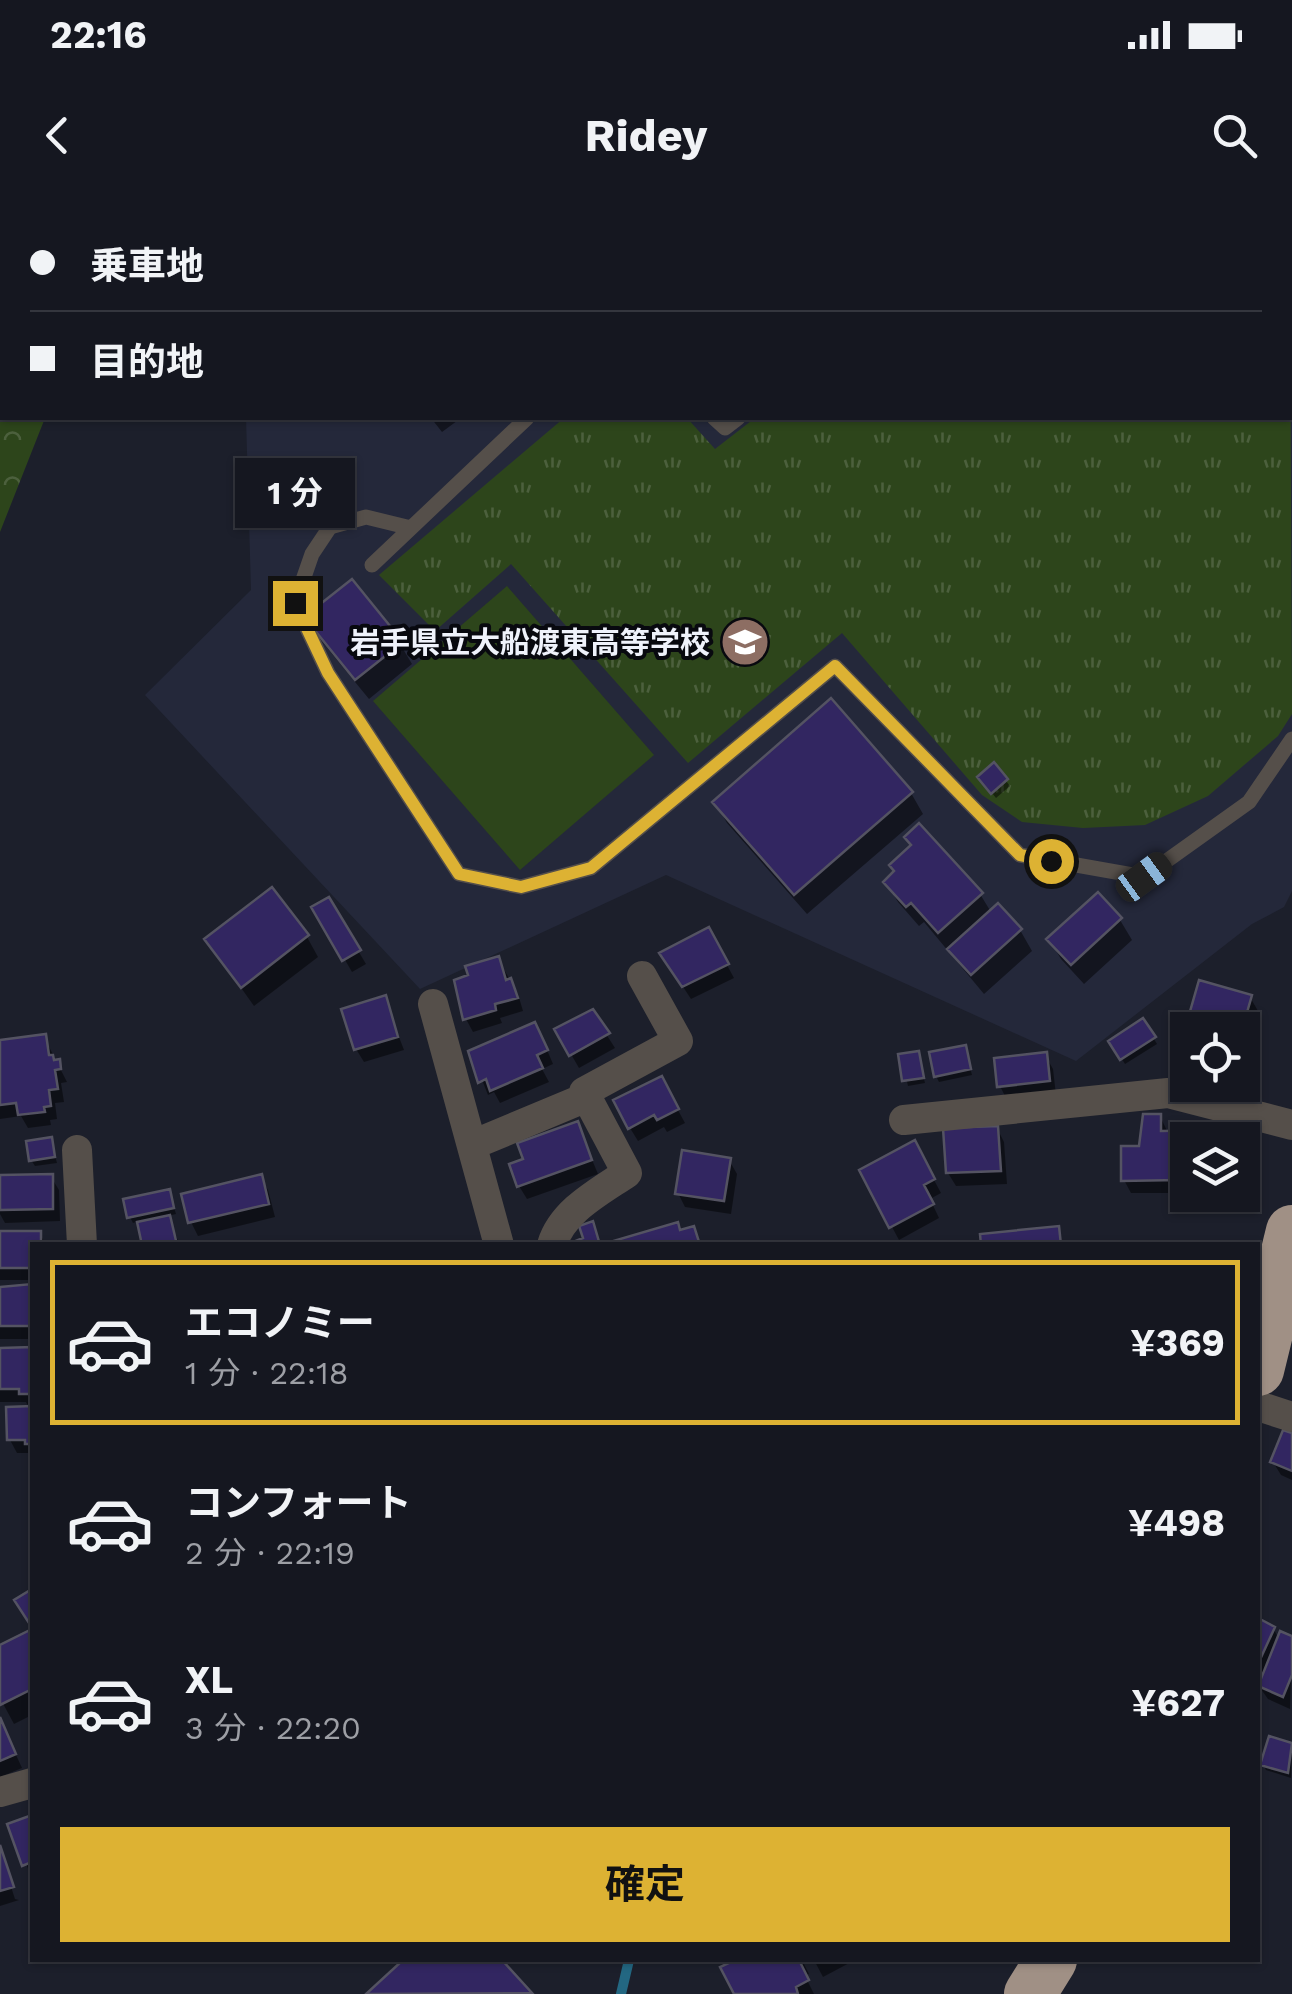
<!DOCTYPE html>
<html lang="ja">
<head>
<meta charset="utf-8">
<style>
  :root { --surface:#151720; --page:#22242d; --text:#f1f3f6; --muted:#9d9fa5; --line:#34363e; --accent:#ddb233 }
  body { margin:0; font-family:"Work Sans","Noto Sans JP",sans-serif; background:var(--page); color:var(--text); height:100vh; display:flex; flex-direction:column; font-size:38px; white-space:nowrap }
  * { box-sizing:border-box; margin:0 }
  p { font-size:32px; color:var(--muted) }
  .icon { flex:none; width:55px; height:55px; fill:none; stroke:currentColor; stroke-width:2; stroke-linecap:round; stroke-linejoin:round }
  .map { position:relative; flex:1; overflow:hidden }
  .side { position:absolute; left:30px; top:1042px; width:1230px; height:720px; display:flex; flex-direction:column; background:var(--surface); border-radius:0px; box-shadow:0 2px 8px #0004,0 0 0 2px var(--line) }
  .side>* { flex:none }
  .hud { position:absolute; left:0px; top:0px; width:1292px; height:220px; box-shadow:0 2px 8px #0004,0 0 0 2px var(--line); display:grid; align-content:center; height:220px; padding:0 30px; background:var(--surface) }
  .buttons { position:absolute; left:1170px; top:812px; display:grid; gap:20px }
  .buttons a { display:grid; place-items:center; width:90px; height:90px; border-radius:0px; background:var(--surface); box-shadow:0 2px 8px #0004,0 0 0 2px var(--line); font-size:50px }
  .end { position:absolute; width:45px; height:45px; margin:-22px; border:12px solid #ddb233; background:#111; box-shadow:0 0 0 5px #111 }
  .from { border-radius:50% }
  .bubble { position:absolute; height:70px; border-radius:0px; background:var(--surface); box-shadow:0 2px 8px #0004,0 0 0 2px var(--line); font-size:32px; font-weight:700; line-height:70px; text-align:center }
  .car { position:absolute; width:30px; height:60px; margin:-30px -15px; border-radius:12px; box-shadow:0 0 8px 2px #0007; background:linear-gradient(#222 24%,#8ab4d8 0 40%,#222 0 76%,#8ab4d8 0 86%,#222 0) }
  .hud b { display:flex; align-items:center; gap:35px; height:95px; font-size:38px }
  .hud b+b { border-top:2px solid var(--line) }
  .hud i { width:25px; height:25px; background:var(--text) }
  ul { padding:18px 0 0; list-style:none }
  li { display:flex; align-items:center; gap:30px; height:165px; margin:0 20px 15px; padding:0 10px; border:5px solid transparent; border-radius:0px }
  li div { flex:1 }
  li b { display:block; font-size:38px }
  li em { font-style:normal; font-weight:700 }
  li.on { border-color:var(--accent) }
  li>.icon { width:90px; height:90px; stroke-width:1.5 }
  .cta { display:flex; gap:20px; margin-top:auto; padding:20px 30px }
  .cta a { flex:1; height:115px; border-radius:0px; background:var(--accent); color:#111; font-size:40px; font-weight:700; line-height:115px; text-align:center }
  .status { display:flex; justify-content:space-between; align-items:center; height:70px; padding:0 50px; background:var(--surface); direction:ltr }
  .status svg { height:28px; fill:currentColor }
  header { display:flex; justify-content:space-between; align-items:center; height:130px; padding:0 30px; background:var(--surface); font-size:45px; font-weight:700 }
  .map>svg:first-child { display:block }
  .built { fill:#24283a }
  .grass { fill:url(#grass-tufts) }
  .forest { fill:url(#forest-crowns) }
  .pitch { fill:#2d451b }
  .shadow { fill:#0007 }
  .lines { fill:none; stroke-linecap:round; stroke-linejoin:round }
  .stream { stroke:#236782; stroke-width:10 }
  .building { fill:#322661; stroke:#545362; stroke-width:2.5 }
  .lane { stroke:#554f4a; stroke-width:15 }
  .street { stroke:#554f4a; stroke-width:30 }
  .highway { stroke:#a09085; stroke-width:52 }
  .route { stroke:#ddb233; stroke-width:12 }
  .labels { text-anchor:middle; dominant-baseline:central; stroke-width:8; stroke-linejoin:round; paint-order:stroke }
  .poi-label { font-size:30px; font-weight:bold; fill:#eff2fb; stroke:#08090f; text-anchor:end }
</style>
</head>
<body>
<div class="status"><b>22:16</b><svg viewBox="0 0 49 12"><path d="M0 12V9h3v3zM5 12V6h3v6zM10 12V3h3v9zM15 12V0h3v12zM26 1h20v11H26zM47 4h2v5h-2z"/></svg></div>
<header><svg class="icon" aria-label="back" viewBox="0 0 24 24"><path d="M15 5l-7 7 7 7"/></svg>Ridey<svg class="icon" aria-label="search" viewBox="0 0 24 24"><circle cx="10" cy="10" r="6"/><path d="M15 15l6 6"/></svg></header>
<div class="map">
<svg width="1292" height="1794" viewBox="0 0 1292 1794">
  <defs>
    <pattern id="grass-tufts" width="24" height="20" patternUnits="userSpaceOnUse" patternTransform="scale(2.5)"><rect width="24" height="20" fill="#2d451b"/><path d="M3 7l-1-3M5 7V3M7 7l1-3M15 17l-1-3M17 17v-4M19 17l1-3" fill="none" stroke="#4c603d"/></pattern>
    <pattern id="forest-crowns" width="20" height="18" patternUnits="userSpaceOnUse" patternTransform="scale(2.5)"><rect width="20" height="18" fill="#2d451b"/><path d="M2 6a3 3 0 1 1 6 0M12 15a3 3 0 1 1 6 0" fill="none" stroke="#4c603d"/></pattern>
  </defs>
  <rect width="100%" height="100%" fill="#1c1f2b"/>
  <!-- built -->
  <path class="built" d="M289,0H1292V691L1284,707L1252,724L1076,861L666,675L420,789L145,495L251,390L246,218H1290V2H287Z"/>
  <!-- grass -->
  <path class="grass" d="M1290,76L1292,514L1278,536L1208,596L1145,625L1083,628L1022,622L982,595L842,433L688,563L511,364L435,431L379,375L564,218H687L715,249L755,218H1290Z"/>
  <!-- forest -->
  <path class="forest" d="M0,0L68,2H2V218H45L0,332Z"/>
  <!-- pitch -->
  <path class="pitch" d="M507,386L654,555L520,670L373,501Z"/>
  <!-- shadow -->
  <path class="shadow" d="M690,0H716L718,2H687Z
    M729,0H986L983,2Z
    M1283,0H1292V34L1290,2Z
    M431,218H461L442,232Z
    M307,418L400,444L412,464L369,499L319,438Z
    M994,566L1010,586L996,598L984,583Z
    M911,593L923,614L807,714L727,623L715,602Z
    M912,647L980,694L991,712L998,706L1020,730L1032,751L984,794L924,722L919,726L898,702L886,682Z
    M328,700L366,764L352,772L315,708Z
    M1120,720L1132,740L1084,784L1061,759L1049,739Z
    M708,730L734,778L691,799L670,767Z
    M307,737L318,757L254,806L207,740Z
    M498,759L518,794L523,811L500,818L502,823L473,832L466,819Z
    M1200,783L1250,797L1258,811L1242,867V830H1188V869L1180,856Z
    M384,798L404,850L364,862L356,849Z
    M592,812L615,848L579,868L557,830Z
    M1143,821L1157,844L1125,864L1111,842Z
    M44,837L67,882L61,883L64,902L55,903L57,919L50,920L51,925L28,928L21,916L0,919V843Z
    M542,838L553,864L542,869L549,882L500,903L494,892L488,895L471,852Z
    M965,848L972,875L939,882L936,876Z
    M918,854L925,883L908,886L901,856Z
    M1045,855L1053,869L1056,895L1007,900L1000,886Z
    M661,879L685,923L667,932L664,927L638,941L630,928Z
    M1160,916L1168,933H1220L1224,940H1188V995H1210V999H1189L1186,993H1131L1124,980Z
    M577,924L598,974L527,999L519,986L526,960Z
    M997,928L1004,942L1007,984L956,986L948,973Z
    M51,940L57,963L35,966L31,960Z
    M914,943L941,993L930,999L939,1018L899,1040L862,971Z
    M729,960L737,974L731,1014L685,1007L678,993Z
    M51,977L59,990L60,1021L5,1023L0,1014V978Z
    M261,977L268,990L275,1017L198,1036L191,1022L184,996Z
    M169,991L176,1014L167,1016L180,1045H144L139,1021L133,1023L130,1017Z
    M0,1033L40,1034L46,1045H32V1080H0Z
    M32,1087V1139H0V1090Z
    M32,1149V1253H17L10,1240L30,1209L26,1202H0V1150Z
    M1292,1236V1280L1281,1275L1273,1262Z
    M1258,1421L1273,1428L1279,1439L1292,1438L1290,1509L1268,1499L1258,1485Z
    M32,1431V1515L14,1524L0,1498V1448Z
    M0,1520L22,1568L0,1577Z
    M1271,1539L1292,1545L1291,1578L1266,1570L1263,1564Z
    M32,1618V1678L10,1626Z
    M0,1653L15,1699L19,1700L0,1706Z
    M407,1760H498L529,1794H369Z
    M740,1760H802L809,1774L805,1776L814,1794H737Z
    M814,1760H855L823,1777Z"/>
  <g class="lines">
    <!-- stream -->
    <path class="stream" d="M621,1794L629,1760"/>
  </g>
  <!-- building -->
  <path class="building" d="M424,0H503L505,2H426Z
    M733,0H952L949,2Z
    M352,379L403,442L355,480L304,417Z
    M831,498L913,592L794,695L712,602Z
    M994,562L1008,579L991,594L977,577Z
    M919,623L983,693L938,733L911,703L906,707L883,682L894,671L889,665L911,645L904,637Z
    M272,687L309,735L241,788L204,739Z
    M1098,692L1122,718L1071,765L1046,739Z
    M329,697L361,750L342,761L311,707Z
    M998,703L1022,729L971,775L947,749Z
    M709,727L729,764L682,787L659,753Z
    M499,756L506,780L511,778L518,798L495,804L496,810L463,820L454,780L468,775L465,766Z
    M1199,780L1252,795L1242,830H1188V859L1177,857Z
    M386,795L398,837L354,850L341,809Z
    M593,809L610,833L569,856L554,829Z
    M1143,818L1156,837L1120,860L1108,841Z
    M535,822L548,850L537,855L543,868L490,891L486,879L478,883L468,851Z
    M46,834L49,855H53L54,860L60,859L61,869L55,870L58,889L49,890L51,906L44,907L45,912L18,915L16,903L0,905V840Z
    M966,845L971,869L934,877L929,852Z
    M919,851L924,878L902,881L898,854Z
    M1047,852L1050,881L997,887L994,858Z
    M662,876L679,909L657,920L654,915L628,929L613,900Z
    M1143,914H1161V931L1221,930V940H1188V986H1179V980L1121,981V946H1139Z
    M578,921L592,960L517,987L509,964L523,959L517,943Z
    M998,926L1001,971L946,973L943,928Z
    M52,937L55,957L29,961L26,941Z
    M915,940L935,979L924,985L934,1004L889,1028L859,970Z
    M682,950L731,958L724,1001L675,994Z
    M53,974V1009L0,1010V975Z
    M262,974L269,1004L188,1023L181,994Z
    M170,989L174,1008L127,1018L123,999Z
    M170,1015L177,1045H142L137,1022Z
    M593,1021L600,1045L678,1022L680,1030L694,1026L700,1045H566L583,1038L579,1026Z
    M1059,1026L1061,1045H981L980,1034Z
    M0,1031H41V1045H32V1068H0Z
    M32,1084V1126H0V1087Z
    M32,1147V1194H19V1189H0V1148Z
    M32,1206V1244H25V1240H7L6,1207Z
    M1283,1230L1292,1233V1271L1270,1262Z
    M32,1389V1421L29,1423L14,1400Z
    M1258,1418L1275,1427L1258,1464Z
    M32,1429V1489L0,1505V1445Z
    M1280,1431L1292,1436V1475L1283,1497L1258,1486Z
    M0,1517L16,1554L0,1561Z
    M1269,1536L1292,1543L1288,1573L1260,1565Z
    M32,1615V1662L22,1666L7,1624Z
    M0,1645L14,1687L0,1691Z
    M403,1760H502L532,1793L366,1794Z
    M735,1760H803L800,1762L809,1780L796,1787L798,1794H734L720,1767Z"/>
  <g class="lines">
    <!-- lane -->
    <path class="lane" d="M1245,0L1247,2
      M1004,2L1007,0
      M1290,50L1292,53
      M714,218L725,228L738,218
      M411,328L366,317L330,327L312,354L295,403L328,473L459,674L521,687L591,668L835,466L1020,655L1144,677L1249,602L1292,539
      M372,365L527,218"/>
    <!-- street -->
    <path class="street" d="M433,804L499,1045
      M904,920L1168,893L1292,925
      M472,945L587,897
      M77,950L82,1045
      M552,1045C562,1011 599,992 627,973L584,892L678,841L642,776
      M1258,1206L1292,1217
      M0,1592L32,1583"/>
    <!-- highway -->
    <path class="highway" d="M1258,1170L1292,1031
      M1030,1794L1051,1760"/>
  </g>
  <g class="lines">
    <!-- route -->
    <path class="route" d="M295,403L328,473L459,674L521,687L591,668L835,466L1020,655L1051,661"/>
  </g>
  <!-- icons -->
  <defs>
    <g id="school-disc" transform="scale(2.5)"><circle r="9.5" fill="#8d6e63" stroke="#08090f"/><path d="M0-5L7-2L0 1L-7-2ZM-4 1L0 2.5L4 1V4Q0 6-4 4Z" fill="#fff"/></g>
  </defs>
  <g fill-rule="evenodd">
    <use href="#school-disc" x="745" y="442"/>
  </g>
  <g class="labels">
    <!-- poi labels -->
    <g class="poi-label">
      <text x="710" y="442">岩手県立大船渡東高等学校</text>
    </g>
  </g>
</svg>
<div class="buttons">
<a><svg class="icon" aria-label="locate" viewBox="0 0 24 24"><circle cx="12" cy="12" r="6"/><path d="M12 2v4M12 18v4M2 12h4M18 12h4"/></svg></a>
<a><svg class="icon" aria-label="layers" viewBox="0 0 24 24"><path d="M12 4l9 5-9 5-9-5zM3 14l9 5 9-5"/></svg></a>
</div>
<i class="end from" style="left:1051px;top:661px"></i>
<i class="end" style="left:295px;top:403px"></i>
<div class="bubble" style="left:235px;top:258px;width:120px">1 分</div>
<i class="car" style="left:1144px;top:677px;rotate:54deg"></i>
<div class="hud">
<b><i class="from"></i>乗車地</b>
<b><i></i>目的地</b>
</div>
<section class="side">
<ul>
<li class="on"><svg class="icon" aria-label="car" viewBox="0 0 24 24"><path d="M5 17H2v-5l4-1 3-4h7l3 4 3 1v5h-3M9 17h6M6 11h13"/><circle cx="7" cy="17" r="2"/><circle cx="17" cy="17" r="2"/></svg><div><b>エコノミー</b><p>1 分 · 22:18</p></div><em>¥369</em></li>
<li><svg class="icon" aria-label="car" viewBox="0 0 24 24"><path d="M5 17H2v-5l4-1 3-4h7l3 4 3 1v5h-3M9 17h6M6 11h13"/><circle cx="7" cy="17" r="2"/><circle cx="17" cy="17" r="2"/></svg><div><b>コンフォート</b><p>2 分 · 22:19</p></div><em>¥498</em></li>
<li><svg class="icon" aria-label="car" viewBox="0 0 24 24"><path d="M5 17H2v-5l4-1 3-4h7l3 4 3 1v5h-3M9 17h6M6 11h13"/><circle cx="7" cy="17" r="2"/><circle cx="17" cy="17" r="2"/></svg><div><b>XL</b><p>3 分 · 22:20</p></div><em>¥627</em></li>
</ul>
<div class="cta"><a>確定</a></div>
</section>
</div>
</body>
</html>
